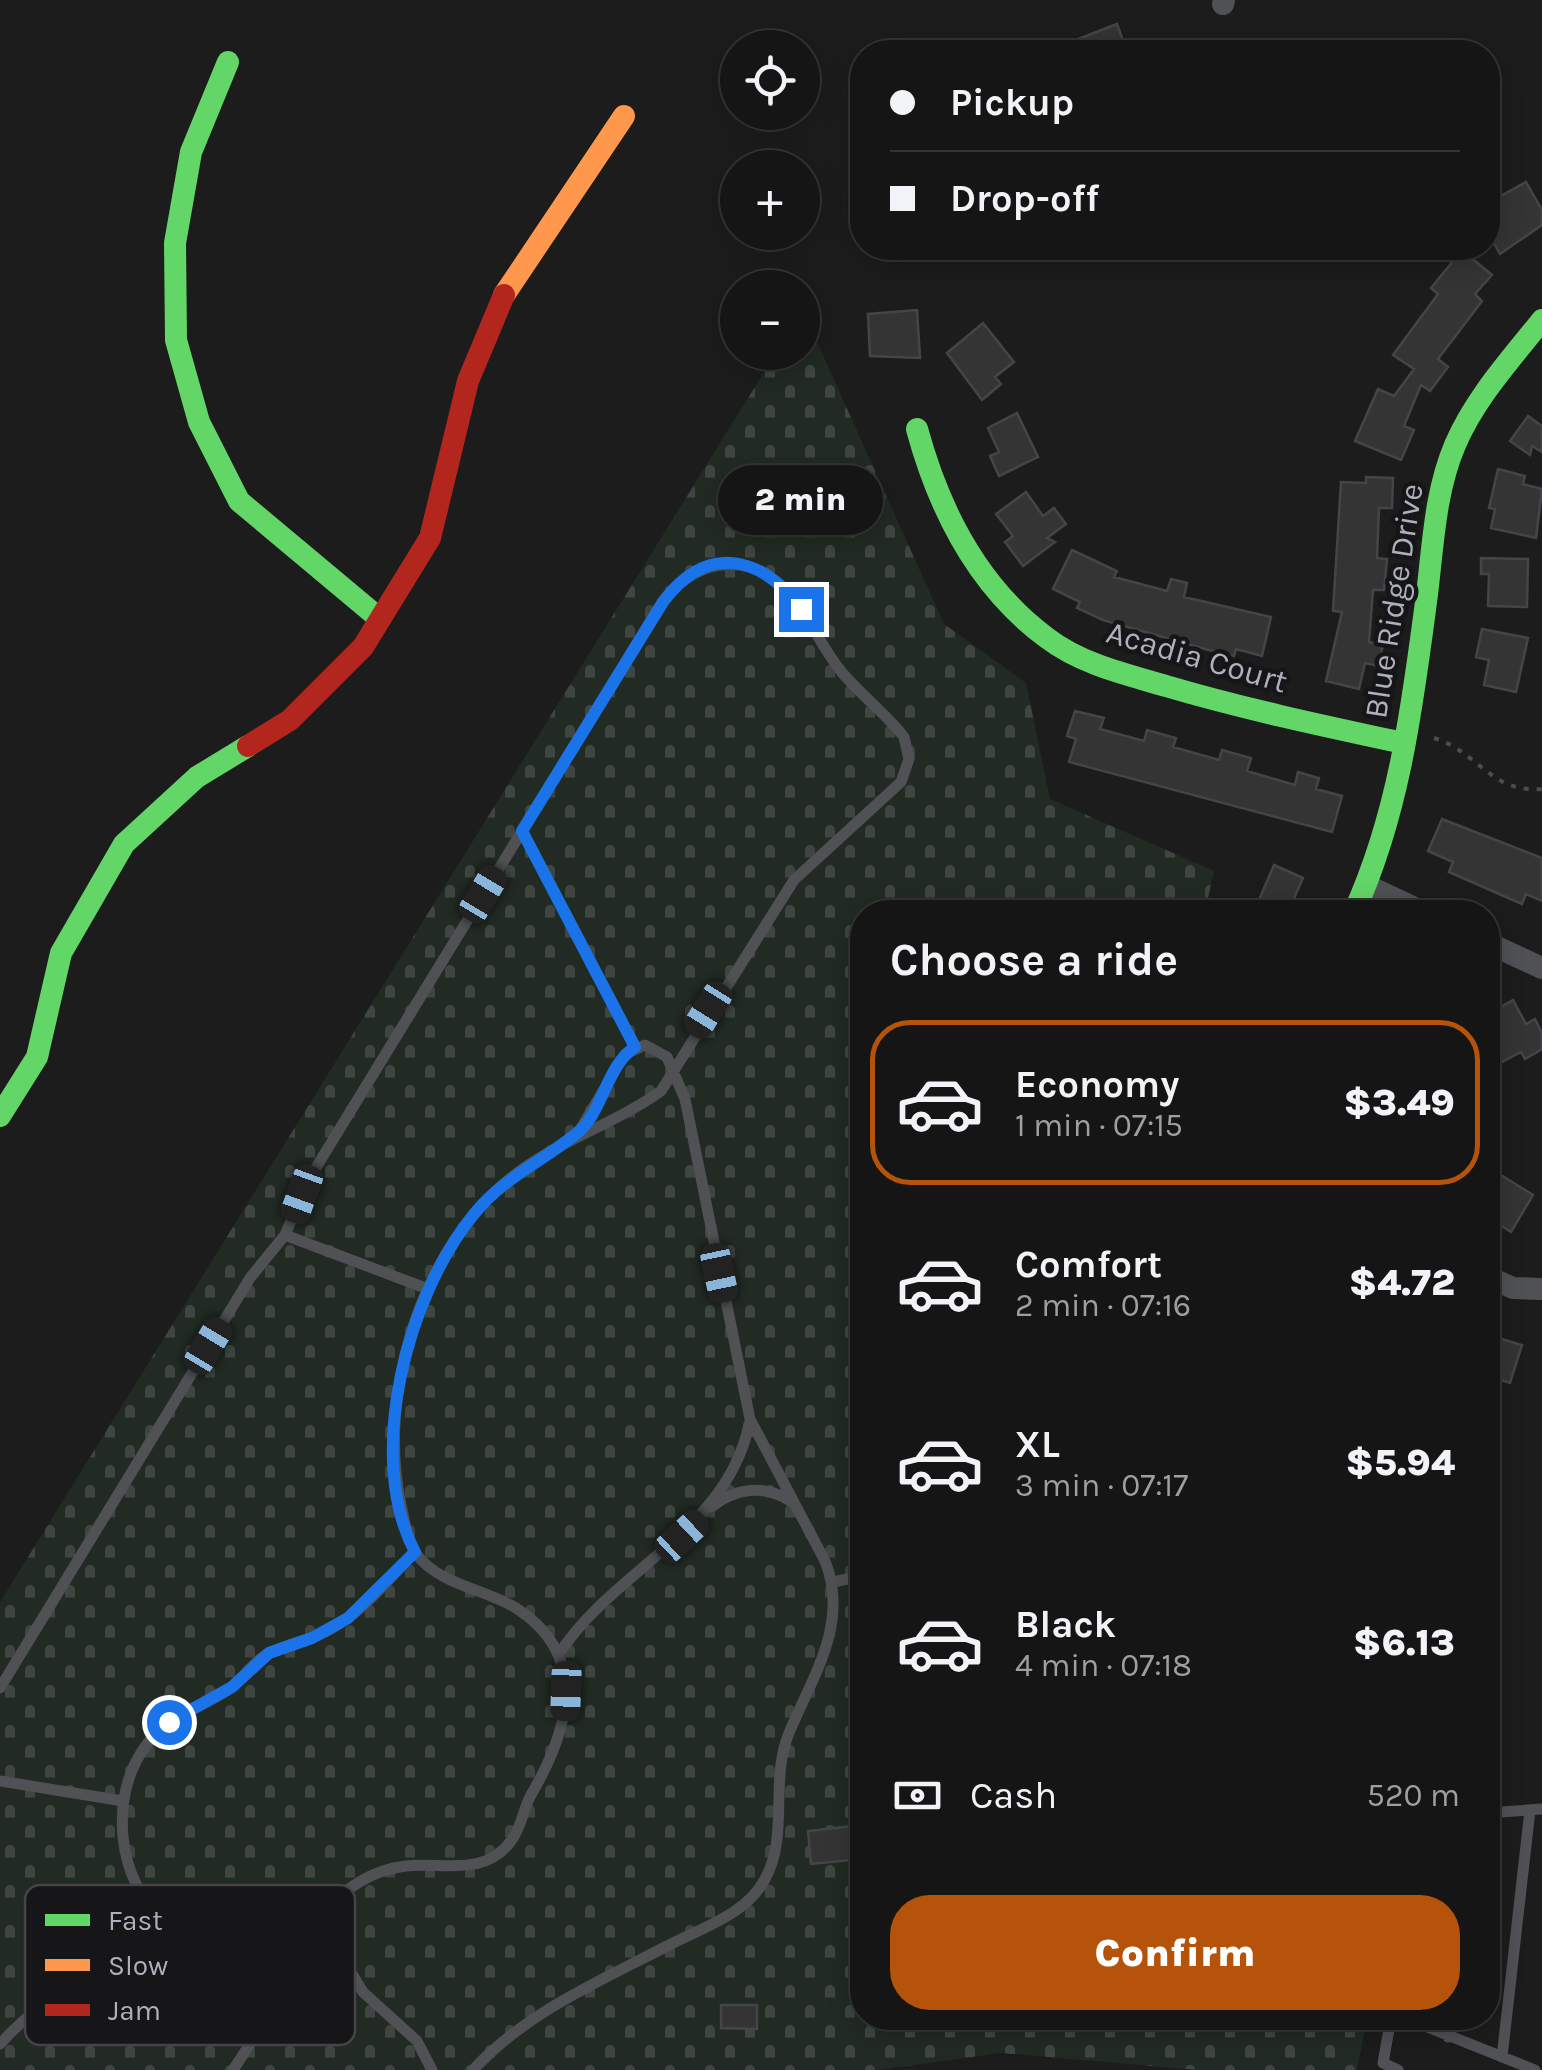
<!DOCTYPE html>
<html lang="en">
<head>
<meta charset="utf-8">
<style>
  :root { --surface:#151515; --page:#222; --text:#f1f3f6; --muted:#9d9fa0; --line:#343434; --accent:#b45309 }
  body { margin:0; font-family:Karla,sans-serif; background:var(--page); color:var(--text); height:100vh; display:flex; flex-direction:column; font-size:38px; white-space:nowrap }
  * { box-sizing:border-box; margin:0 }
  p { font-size:32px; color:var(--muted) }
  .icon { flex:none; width:55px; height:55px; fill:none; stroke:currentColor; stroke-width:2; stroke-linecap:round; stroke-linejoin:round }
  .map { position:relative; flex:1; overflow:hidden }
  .side { position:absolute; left:850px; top:900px; width:650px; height:1130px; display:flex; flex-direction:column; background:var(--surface); border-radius:40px; box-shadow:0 5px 25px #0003,0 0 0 2px var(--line) }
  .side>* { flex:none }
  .guide { position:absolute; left:850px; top:40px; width:650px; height:220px; border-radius:40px; box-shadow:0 5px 25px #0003,0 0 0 2px var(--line); display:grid; align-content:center; height:220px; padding:0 40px; background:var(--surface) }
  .controls { position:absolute; left:720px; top:30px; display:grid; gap:20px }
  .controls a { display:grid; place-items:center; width:100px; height:100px; border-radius:50%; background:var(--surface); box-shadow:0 5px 25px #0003,0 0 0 2px var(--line); font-size:50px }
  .end { position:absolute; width:45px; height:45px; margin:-22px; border:12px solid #1a73e8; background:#fff; box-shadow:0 0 0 5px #fff }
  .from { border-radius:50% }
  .bubble { position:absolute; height:70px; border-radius:35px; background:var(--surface); box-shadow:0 5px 25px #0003,0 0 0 2px var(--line); font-size:32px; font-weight:800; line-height:70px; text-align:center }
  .car { position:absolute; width:30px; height:60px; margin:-30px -15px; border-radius:12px; box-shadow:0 0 8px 2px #0007; background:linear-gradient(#222 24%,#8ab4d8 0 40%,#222 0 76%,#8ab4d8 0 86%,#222 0) }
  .guide b { display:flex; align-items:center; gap:35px; height:95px; font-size:38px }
  .guide b+b { border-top:2px solid var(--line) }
  .guide i { width:25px; height:25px; background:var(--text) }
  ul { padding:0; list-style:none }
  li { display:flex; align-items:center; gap:30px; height:165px; margin:0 20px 15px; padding:0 20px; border:5px solid transparent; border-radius:40px }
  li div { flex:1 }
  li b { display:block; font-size:38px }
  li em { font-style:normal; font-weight:800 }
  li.on { border-color:var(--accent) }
  li>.icon { width:90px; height:90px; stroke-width:1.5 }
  h2 { padding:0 40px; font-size:45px; line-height:120px }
  .pay { display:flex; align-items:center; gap:25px; height:110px; padding:0 40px; font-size:38px }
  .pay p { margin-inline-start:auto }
  .action { display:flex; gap:20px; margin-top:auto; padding:20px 40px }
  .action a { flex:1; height:115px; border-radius:40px; background:var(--accent); color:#fff; font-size:40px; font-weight:800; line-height:115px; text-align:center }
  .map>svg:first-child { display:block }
  .cemetery { fill:url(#cemetery-stones) }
  .building { fill:#343434; stroke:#444548; stroke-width:2.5 }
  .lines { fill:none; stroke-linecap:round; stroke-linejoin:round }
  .path { stroke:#4c4d50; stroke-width:4; stroke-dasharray:5 8; stroke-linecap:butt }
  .lane { stroke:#505155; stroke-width:11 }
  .street { stroke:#505155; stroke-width:22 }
  .fast { stroke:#63d668; stroke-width:22 }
  .slow { stroke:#ff974d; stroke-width:22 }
  .jam { stroke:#b3261e; stroke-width:22 }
  .route { stroke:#1a73e8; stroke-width:12 }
  .labels { text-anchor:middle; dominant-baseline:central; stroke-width:9; stroke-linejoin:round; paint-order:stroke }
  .street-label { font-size:32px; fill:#aeb1bc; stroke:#161618 }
  .key { fill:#161618; stroke:#444449; stroke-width:2.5 }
  .key-label { font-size:28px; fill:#aeb1bc }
</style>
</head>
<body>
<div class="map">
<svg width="1542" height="2070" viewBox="0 0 1542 2070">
  <defs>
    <pattern id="cemetery-stones" width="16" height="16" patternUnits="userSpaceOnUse" patternTransform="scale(2.5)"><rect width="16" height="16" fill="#212a23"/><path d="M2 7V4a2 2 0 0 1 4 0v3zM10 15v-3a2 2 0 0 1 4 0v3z" fill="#3f4641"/></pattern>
  </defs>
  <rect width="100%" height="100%" fill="#1c1c1c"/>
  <!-- cemetery -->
  <path class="cemetery" d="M803,311L944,624L1026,683L1050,799L1214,871L1205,912H862V2018H1367L1357,2070H1198L1001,2053L878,2070H0V1602L776,353L802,352Z"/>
  <!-- building -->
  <path class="building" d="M1117,24L1125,46L1107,52H1045Z
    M1526,182L1542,210V225L1500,254L1488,233L1496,230L1488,203Z
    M1462,250L1492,275L1475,294L1482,301L1438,359L1448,367L1430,391L1421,385L1404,426L1414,430L1401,460L1355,441L1378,389L1394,396L1414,369L1393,355L1438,294L1431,288Z
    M917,310L920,358L870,356L868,314Z
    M983,323L1014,362L995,377L1001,384L982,400L947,353Z
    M1017,413L1038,457L999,476L990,456L999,452L988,428Z
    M1528,416L1542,426V452L1532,446L1530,455L1510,441Z
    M1498,469L1525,476L1523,484L1542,489L1536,538L1491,528L1495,509L1489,508Z
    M1366,477L1393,478L1392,508H1379L1377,558L1387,559L1384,590H1373L1369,642L1383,645L1378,666L1365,663L1359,689L1326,681L1342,612L1333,611L1341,482L1366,483Z
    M1026,492L1043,516L1054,508L1066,524L1047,538L1055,542L1023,566L1005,542L1013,536L996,514Z
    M1072,550L1117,571L1114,577L1167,591L1171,579L1187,583L1184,597L1271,617L1262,656L1236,649L1234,656L1205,649L1103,620L1077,608L1080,602L1053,589Z
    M1481,558L1528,559L1527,607L1488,606L1489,574H1481Z
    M1482,629L1528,638L1516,692L1484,685L1489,660L1476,657Z
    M1075,711L1104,718L1100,729L1144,741L1147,730L1176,738L1173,747L1219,760L1222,750L1251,758L1247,771L1295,785L1298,772L1319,778L1316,789L1342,796L1332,832L1069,762L1076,739L1067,736Z
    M1442,819L1542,858V901L1526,894L1522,904L1449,872L1453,862L1428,851Z
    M1274,865L1303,878L1288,912L1256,907Z
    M1513,1000L1526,1024L1535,1019L1542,1033V1049L1525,1059L1521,1052L1498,1064L1488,1045V1014Z
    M1488,1167L1533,1195L1511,1232L1488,1217Z
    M1488,1335L1522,1345L1510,1383L1488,1376Z
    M862,1825V1859L811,1864L808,1831Z
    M721,2005H757V2029L721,2028Z"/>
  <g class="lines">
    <!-- path -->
    <path class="path" d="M1434,738C1480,753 1490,793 1542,789"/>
    <!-- lane -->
    <path class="lane" d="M522,831L635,1047
      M285,1235L428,1289
      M711,1507C736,1488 764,1484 790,1501
      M415,1552C389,1579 364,1611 331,1629C311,1641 287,1643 267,1654C252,1663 243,1679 228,1690C200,1709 168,1715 147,1744C126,1772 120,1803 123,1837C131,1911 183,1946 254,1939C278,1937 299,1934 318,1918L363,1992L417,2041L432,2070
      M833,1582L862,1576
      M559,1654C613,1570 728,1530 749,1424
      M0,1688L250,1278L285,1235L309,1179L663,601C699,555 755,551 793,598C811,621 822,647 840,670C859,694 885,712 904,737L909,759L901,782L794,880L661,1091C609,1128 548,1143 500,1187C417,1263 378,1396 401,1505C405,1522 407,1541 417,1555C440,1585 485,1589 516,1608C590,1655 569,1730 532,1793C523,1808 522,1827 511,1841C485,1877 444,1862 406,1866C370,1870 341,1891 318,1918
      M0,1781L123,1801
      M1488,1813L1542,1809
      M1391,2018L1383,2063L1398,2070
      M1405,2018L1535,2070
      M1448,2037L1450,2018
      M0,2044C78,1958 99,2005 192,1988C229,1981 257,1959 287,1936
      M1502,2057L1530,1810
      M233,2070L269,2015L282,1968L305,1929
      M473,2070C526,2012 602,1980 671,1944C702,1928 746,1914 764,1881C790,1836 769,1781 789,1733C812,1677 850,1624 825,1561L750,1419L685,1099L667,1057L645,1045L625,1054L578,1133"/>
    <!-- street -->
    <path class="street" d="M1223,4L1224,0
      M1368,886L1423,912
      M1488,943L1542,968
      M1488,1277L1513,1288L1542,1289"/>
    <!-- fast -->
    <path class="fast" d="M228,62L191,152L175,243L176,340L199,422L239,501L380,619
      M917,429C939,510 978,587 1047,638C1081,664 1125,674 1166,686C1244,709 1324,726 1403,743
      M1354,912C1399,813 1412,708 1426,602C1433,550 1434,494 1455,445C1475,398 1511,359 1542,320
      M0,1116L37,1057L61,953L124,844L197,777L248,746"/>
    <!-- slow -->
    <path class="slow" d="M504,295L624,116"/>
    <!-- jam -->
    <path class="jam" d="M248,746L290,720L363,647L430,538L468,381L504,295"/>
  </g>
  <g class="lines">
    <!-- route -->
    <path class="route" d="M169,1722L232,1687L269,1653L312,1638L348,1618L415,1552C364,1456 408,1294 474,1214C503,1178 541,1162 576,1134C604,1112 605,1067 635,1047L522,831L663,602C707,543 761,555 801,609"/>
  </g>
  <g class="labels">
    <!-- street labels -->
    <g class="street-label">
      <text transform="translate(1394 601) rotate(-81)">Blue Ridge Drive</text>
      <text transform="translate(1197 657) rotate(16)">Acadia Court</text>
    </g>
  </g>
  <!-- legend -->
  <rect x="25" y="1885" width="330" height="160" rx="15" class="key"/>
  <rect x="45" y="1914" width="45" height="12" fill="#63d668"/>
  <rect x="45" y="1959" width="45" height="12" fill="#ff974d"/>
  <rect x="45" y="2004" width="45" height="12" fill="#b3261e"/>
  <g class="key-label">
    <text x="108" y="1930">Fast</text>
    <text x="108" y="1975">Slow</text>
    <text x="108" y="2020">Jam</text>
  </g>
</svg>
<div class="controls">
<a><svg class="icon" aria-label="locate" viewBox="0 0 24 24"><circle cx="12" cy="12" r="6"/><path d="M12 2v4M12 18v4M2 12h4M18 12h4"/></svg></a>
<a>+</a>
<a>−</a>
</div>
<i class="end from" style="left:169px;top:1722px"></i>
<i class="end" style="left:801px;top:609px"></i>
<div class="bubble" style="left:718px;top:465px;width:165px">2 min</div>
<i class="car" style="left:483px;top:894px;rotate:31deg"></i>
<i class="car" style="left:708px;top:1010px;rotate:212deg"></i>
<i class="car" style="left:302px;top:1194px;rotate:200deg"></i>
<i class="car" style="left:719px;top:1273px;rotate:168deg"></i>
<i class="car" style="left:208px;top:1346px;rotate:31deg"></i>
<i class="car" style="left:682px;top:1536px;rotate:47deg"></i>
<i class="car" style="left:566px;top:1691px;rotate:182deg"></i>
<div class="guide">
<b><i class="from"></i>Pickup</b>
<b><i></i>Drop-off</b>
</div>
<section class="side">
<h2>Choose a ride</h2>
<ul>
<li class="on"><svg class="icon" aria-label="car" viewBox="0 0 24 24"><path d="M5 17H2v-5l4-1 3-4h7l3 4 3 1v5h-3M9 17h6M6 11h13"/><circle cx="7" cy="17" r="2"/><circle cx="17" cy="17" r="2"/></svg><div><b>Economy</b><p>1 min · 07:15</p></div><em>$3.49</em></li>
<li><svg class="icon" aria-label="car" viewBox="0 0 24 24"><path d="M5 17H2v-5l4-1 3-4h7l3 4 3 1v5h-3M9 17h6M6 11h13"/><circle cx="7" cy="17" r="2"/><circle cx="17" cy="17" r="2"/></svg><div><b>Comfort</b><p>2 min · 07:16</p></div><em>$4.72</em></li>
<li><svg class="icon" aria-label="car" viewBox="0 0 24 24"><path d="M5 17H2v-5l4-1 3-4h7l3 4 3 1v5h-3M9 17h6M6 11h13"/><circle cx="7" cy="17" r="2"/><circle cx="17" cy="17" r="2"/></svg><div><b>XL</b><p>3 min · 07:17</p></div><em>$5.94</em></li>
<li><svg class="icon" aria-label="car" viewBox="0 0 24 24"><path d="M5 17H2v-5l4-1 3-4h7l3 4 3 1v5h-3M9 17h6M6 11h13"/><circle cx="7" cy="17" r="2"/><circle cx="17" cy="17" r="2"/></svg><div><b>Black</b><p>4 min · 07:18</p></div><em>$6.13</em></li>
</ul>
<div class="pay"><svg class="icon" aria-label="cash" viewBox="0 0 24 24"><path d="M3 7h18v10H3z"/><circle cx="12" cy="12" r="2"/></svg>Cash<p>520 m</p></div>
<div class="action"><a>Confirm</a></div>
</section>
</div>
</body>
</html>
